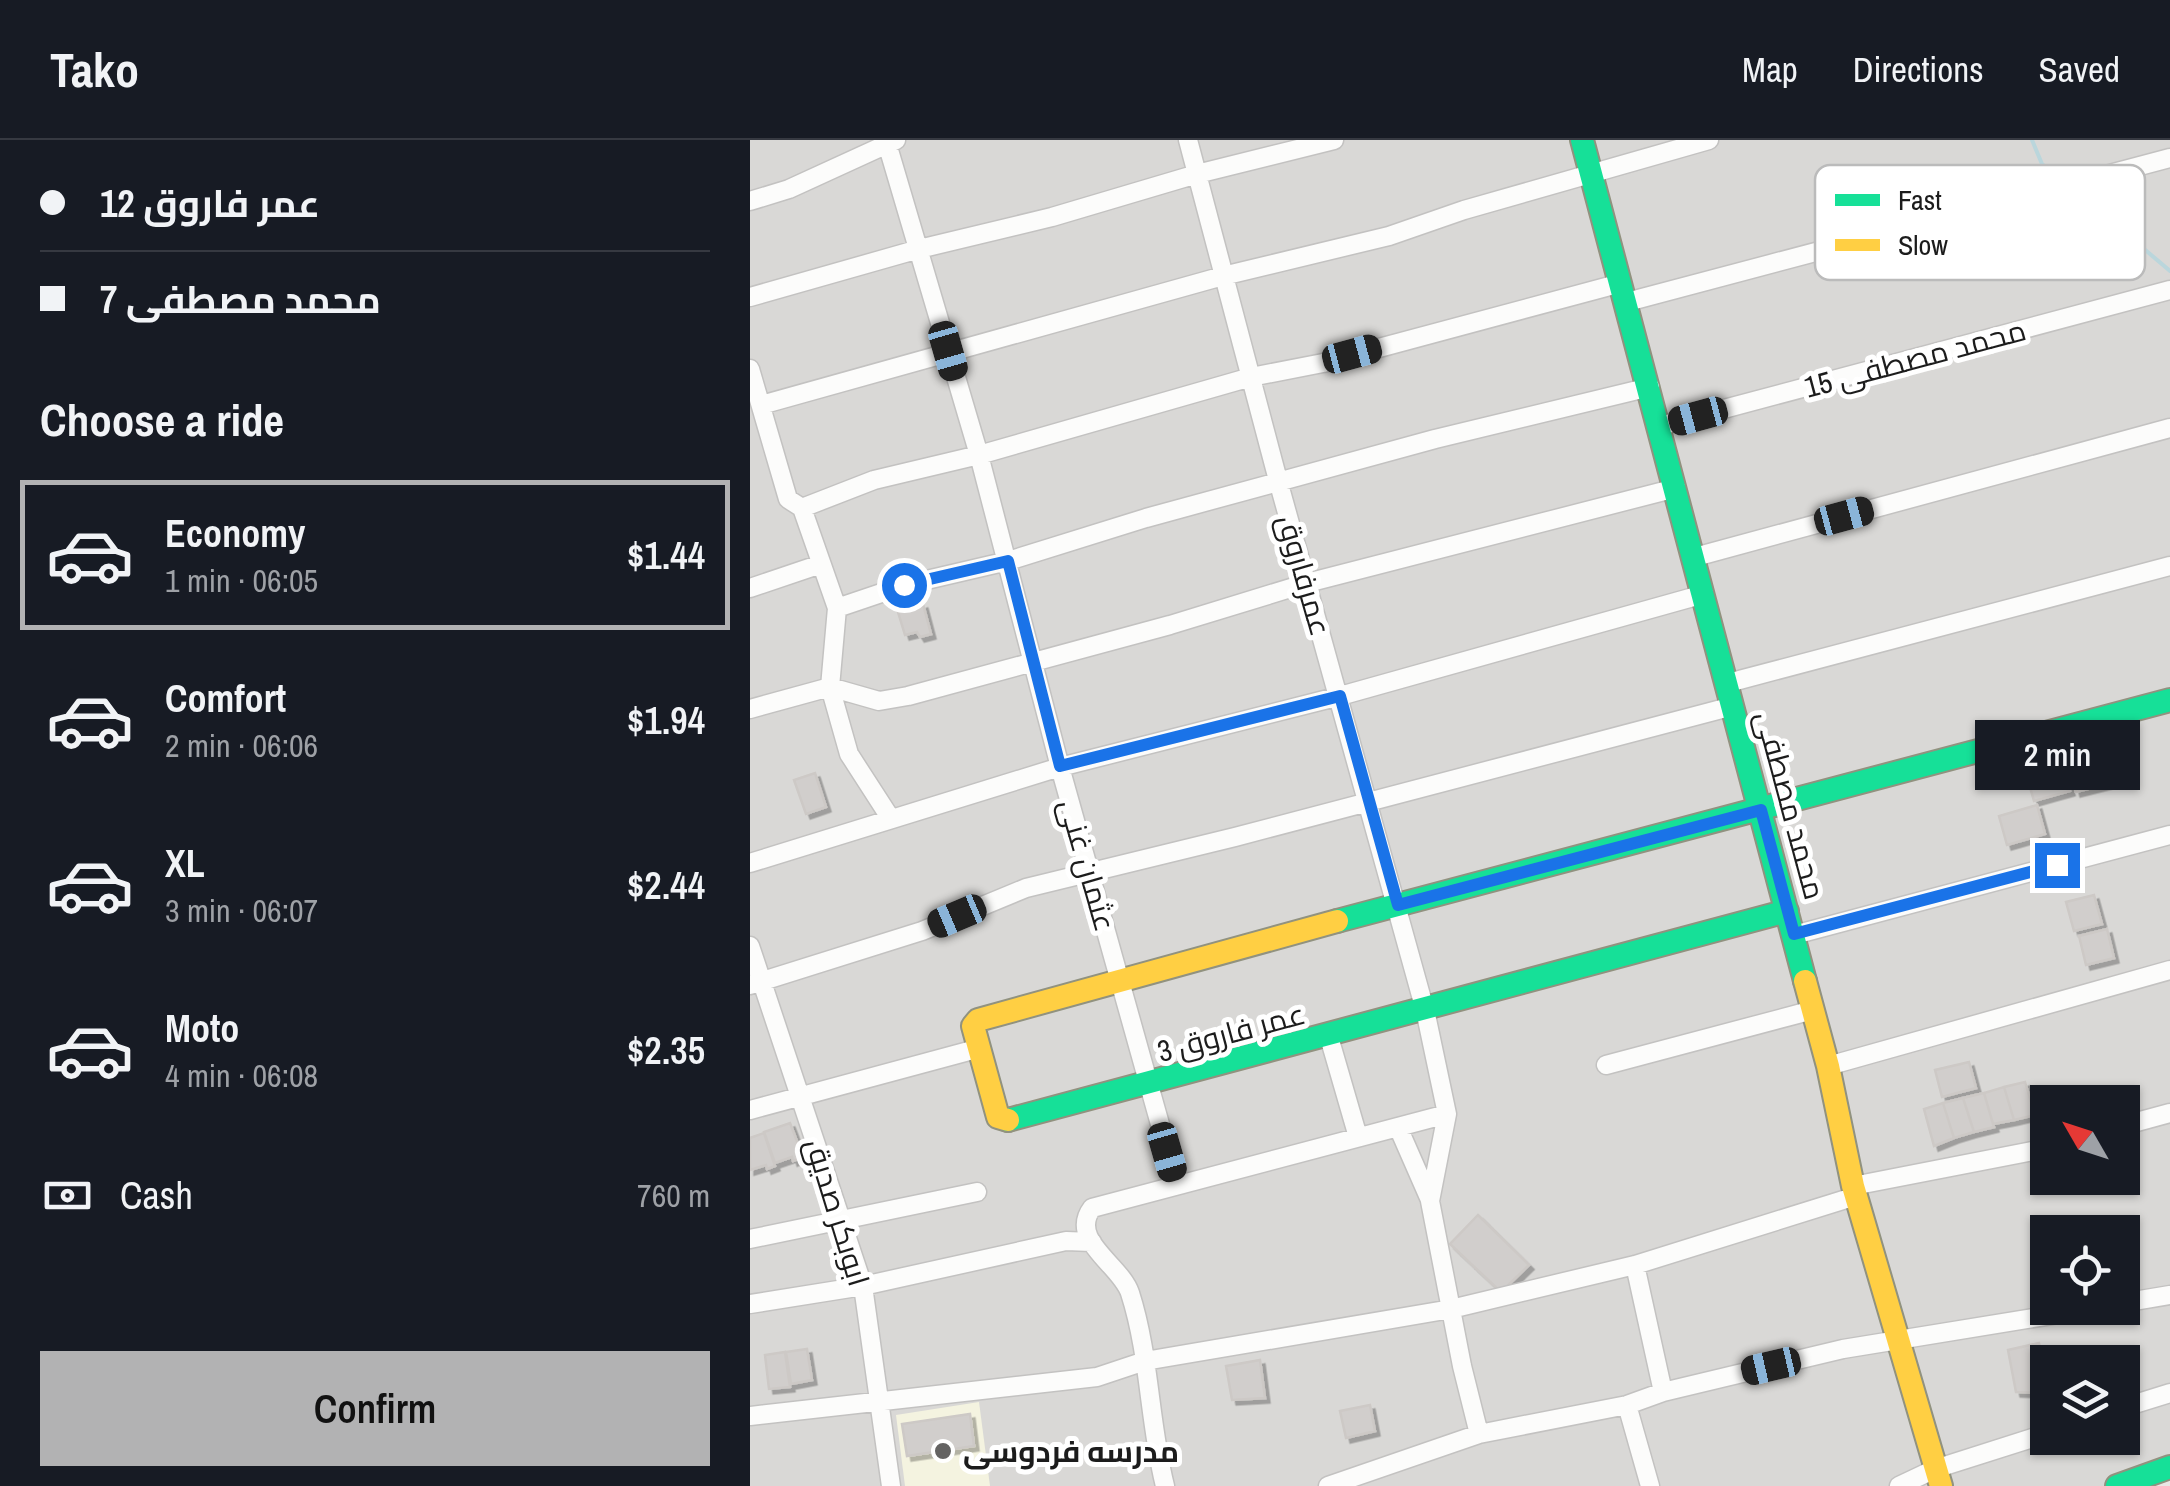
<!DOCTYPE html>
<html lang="en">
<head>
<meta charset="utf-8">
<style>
  :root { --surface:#171b24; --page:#242831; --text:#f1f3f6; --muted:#9ea1a6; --line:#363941; --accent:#b2b2b3 }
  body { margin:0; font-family:"Archivo Narrow",Cairo,sans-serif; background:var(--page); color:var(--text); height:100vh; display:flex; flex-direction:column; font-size:38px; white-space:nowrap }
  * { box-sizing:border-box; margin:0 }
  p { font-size:32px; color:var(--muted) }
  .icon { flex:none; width:55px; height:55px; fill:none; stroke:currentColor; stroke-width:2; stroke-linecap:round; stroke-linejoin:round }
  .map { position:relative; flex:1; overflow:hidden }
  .details { display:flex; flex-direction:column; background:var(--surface); width:750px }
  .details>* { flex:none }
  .hud { display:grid; align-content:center; height:220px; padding:0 40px; background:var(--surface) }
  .needle { width:65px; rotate:309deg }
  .fabs { position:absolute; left:1280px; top:945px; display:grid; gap:20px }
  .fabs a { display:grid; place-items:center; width:110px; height:110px; border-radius:0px; background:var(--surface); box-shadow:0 2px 8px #0004; font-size:50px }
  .end { position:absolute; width:45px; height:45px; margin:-22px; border:12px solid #1a73e8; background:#fff; box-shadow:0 0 0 5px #fff }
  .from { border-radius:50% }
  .bubble { position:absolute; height:70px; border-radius:0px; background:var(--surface); box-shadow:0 2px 8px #0004; font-size:32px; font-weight:600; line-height:70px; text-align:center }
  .car { position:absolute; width:30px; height:60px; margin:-30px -15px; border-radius:12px; box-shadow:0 0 8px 2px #0007; background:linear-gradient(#222 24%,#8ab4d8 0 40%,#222 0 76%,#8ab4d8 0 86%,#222 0) }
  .hud b { display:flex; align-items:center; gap:35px; height:95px; font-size:38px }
  .hud b+b { border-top:2px solid var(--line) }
  .hud i { width:25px; height:25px; background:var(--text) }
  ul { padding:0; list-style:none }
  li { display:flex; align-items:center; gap:30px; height:150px; margin:0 20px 15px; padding:0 20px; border:5px solid transparent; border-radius:0px }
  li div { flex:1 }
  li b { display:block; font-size:38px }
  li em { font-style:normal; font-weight:600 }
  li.selected { border-color:var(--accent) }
  li>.icon { width:90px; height:90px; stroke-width:1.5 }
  h2 { padding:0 40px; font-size:45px; line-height:120px }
  .pay { display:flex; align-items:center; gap:25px; height:110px; padding:0 40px; font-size:38px }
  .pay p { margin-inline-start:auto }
  .button { display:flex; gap:20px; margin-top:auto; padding:20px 40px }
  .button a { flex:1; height:115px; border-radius:0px; background:var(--accent); color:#111; font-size:40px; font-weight:600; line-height:115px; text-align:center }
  header { display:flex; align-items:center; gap:60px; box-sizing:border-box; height:140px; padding:0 50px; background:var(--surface); border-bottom:2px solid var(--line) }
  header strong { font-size:48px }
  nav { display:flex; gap:55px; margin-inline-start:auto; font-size:35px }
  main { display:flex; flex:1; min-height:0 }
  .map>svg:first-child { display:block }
  .residential { fill:#d9d8d6; fill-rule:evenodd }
  .education { fill:#f4f3e0 }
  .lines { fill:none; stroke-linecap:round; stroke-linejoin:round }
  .stream { stroke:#bad6dc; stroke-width:4 }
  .building { fill:#d1cecc; stroke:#cdc9c6; stroke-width:2.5; filter:url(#shadow) }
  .street-casing { stroke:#c3c2c1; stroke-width:21 }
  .fast-casing { stroke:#91927f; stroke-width:26 }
  .slow-casing { stroke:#91927f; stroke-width:26 }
  .street { stroke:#fcfcfb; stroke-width:18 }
  .fast { stroke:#16e098; stroke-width:22 }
  .slow { stroke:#ffcf43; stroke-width:22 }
  .route { stroke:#1a73e8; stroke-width:12 }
  .poi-dot { fill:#646362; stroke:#fff; stroke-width:4 }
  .labels { text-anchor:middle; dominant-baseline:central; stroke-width:10; stroke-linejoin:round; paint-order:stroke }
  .street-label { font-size:30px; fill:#1c1c1c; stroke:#fff }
  .poi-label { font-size:30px; font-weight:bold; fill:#1c1c1c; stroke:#fff; text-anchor:start }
  .key { fill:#fff; stroke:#bbb; stroke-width:2.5 }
  .key-label { font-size:28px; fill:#1c1c1c }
</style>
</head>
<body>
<header>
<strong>Tako</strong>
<nav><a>Map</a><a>Directions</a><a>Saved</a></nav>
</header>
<main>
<section class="details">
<div class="hud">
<b><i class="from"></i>عمر فاروق 12</b>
<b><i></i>محمد مصطفی 7</b>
</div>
<h2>Choose a ride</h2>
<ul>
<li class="selected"><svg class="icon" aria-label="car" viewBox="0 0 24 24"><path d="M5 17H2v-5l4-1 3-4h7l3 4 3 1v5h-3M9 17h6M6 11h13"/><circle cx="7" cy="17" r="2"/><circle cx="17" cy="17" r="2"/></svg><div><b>Economy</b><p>1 min · 06:05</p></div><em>$1.44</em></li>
<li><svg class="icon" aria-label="car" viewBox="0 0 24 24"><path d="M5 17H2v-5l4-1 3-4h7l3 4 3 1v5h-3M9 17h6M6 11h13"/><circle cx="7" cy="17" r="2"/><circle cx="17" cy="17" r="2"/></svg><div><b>Comfort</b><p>2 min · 06:06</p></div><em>$1.94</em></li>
<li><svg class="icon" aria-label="car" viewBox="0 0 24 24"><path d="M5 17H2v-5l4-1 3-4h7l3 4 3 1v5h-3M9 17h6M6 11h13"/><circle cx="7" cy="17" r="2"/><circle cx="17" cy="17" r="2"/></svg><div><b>XL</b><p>3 min · 06:07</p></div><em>$2.44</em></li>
<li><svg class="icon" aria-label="car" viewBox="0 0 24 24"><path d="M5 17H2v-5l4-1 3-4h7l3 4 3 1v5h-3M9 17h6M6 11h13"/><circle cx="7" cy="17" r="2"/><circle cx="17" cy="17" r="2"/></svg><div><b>Moto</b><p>4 min · 06:08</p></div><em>$2.35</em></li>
</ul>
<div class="pay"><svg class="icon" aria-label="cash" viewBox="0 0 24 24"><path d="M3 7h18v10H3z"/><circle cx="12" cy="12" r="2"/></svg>Cash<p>760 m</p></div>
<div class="button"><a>Confirm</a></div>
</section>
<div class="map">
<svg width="1420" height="1346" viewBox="0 0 1420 1346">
  <defs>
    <filter id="shadow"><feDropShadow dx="4.5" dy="4.5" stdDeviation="0" flood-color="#0004"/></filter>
  </defs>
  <rect width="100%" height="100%" fill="#eae8e5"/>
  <!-- residential -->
  <path class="residential" d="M0,0H1420V1326L1366,1346H0ZM1298,962H1372V1038H1298ZM1298,1092H1372V1168H1298ZM1298,1222H1372V1298H1298Z"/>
  <!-- education -->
  <path class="education" d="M229,1262L240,1346H155L146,1275Z"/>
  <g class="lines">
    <!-- stream -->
    <path class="stream" d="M1282,0L1292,24L1311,39
      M1326,51L1420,131"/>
  </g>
  <!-- building -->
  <path class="building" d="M173,464L181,494L170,497L167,492L155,495L148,472Z
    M1357,606L1365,642L1326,652L1318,616Z
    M1311,618L1320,651L1284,661L1274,627Z
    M65,633L76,667L56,674L44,640Z
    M1287,665L1295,694L1257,705L1249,676Z
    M1344,755L1352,784L1324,791L1316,762Z
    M1357,789L1364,818L1336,825L1329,796Z
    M1219,922L1226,948L1192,957L1185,930Z
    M1275,942L1285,975L1264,980L1254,947Z
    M1254,947L1264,980L1243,984L1234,953Z
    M1234,953L1244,987L1224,992L1213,958Z
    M1213,958L1224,992L1204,998L1193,963Z
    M1193,963L1204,998L1184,1006L1174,969Z
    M40,983L53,1017L43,1021L42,1017L25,1023L14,992Z
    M14,993L25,1026L17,1029L16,1025L0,1030V998Z
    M728,1075L779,1125L751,1152L700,1104Z
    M1289,1203L1297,1244L1288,1253L1266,1252L1258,1210Z
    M57,1209L62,1240L41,1244L36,1212Z
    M35,1212L40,1247L19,1249L15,1215Z
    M510,1220L515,1258L482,1260L476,1226Z
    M620,1265L625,1291L596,1298L590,1271Z
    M220,1274L224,1306L157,1316L152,1284Z"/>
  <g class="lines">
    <!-- street casing -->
    <g class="street-casing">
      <path id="street" d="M136,0L229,315L310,627L427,1045
        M438,0L529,344L675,870L697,974L680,1061L712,1226L729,1294
        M0,61L39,49L146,0
        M0,157L169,109L302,77L447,34L584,0
        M877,162L1420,18
        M0,229L38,359L52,368L87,468L80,547L99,614L141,679
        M11,265L473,136L639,96L714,70L959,0
        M910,286L1420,150
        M52,368L124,340L229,315L501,237L573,223L871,143
        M945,417L1420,288
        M0,448L71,424
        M87,468L155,445L258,421L396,378L685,299L900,247
        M978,543L1420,426
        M80,547L129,561L158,556L420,485L557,443L926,348
        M0,569L80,547
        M0,723L310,627L590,556L954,454
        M1044,795L1420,695
        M0,806L113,1146L141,1346
        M0,845L172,791L276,748L485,697L983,566
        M579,897L608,997
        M856,925L1063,870
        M1078,926L1420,830
        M0,970L230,908
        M1372,986L1420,973
        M648,987L680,1060
        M1103,1046L1298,1008
        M0,1099L227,1052
        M885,1125L913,1252
        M1372,1163L1420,1155
        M0,1164L113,1146L316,1101L342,1102
        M877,1265L900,1346
        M1372,1268L1420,1253
        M0,1276L347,1237L395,1221L701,1169L885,1125L1106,1056
        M415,1346C399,1283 400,1215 380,1153C371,1125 318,1100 342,1068L697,974
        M578,1346L729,1294L877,1265L913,1252L1093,1209L1345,1168
        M1149,1346L1185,1329L1298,1293"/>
    </g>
    <!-- fast casing -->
    <g class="fast-casing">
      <path id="fast" d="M832,0L1055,841
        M587,781L1420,560
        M258,980L1037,771
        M1367,1346L1420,1327"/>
    </g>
    <!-- slow casing -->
    <g class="slow-casing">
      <path id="slow" d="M1055,841L1078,926L1103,1046L1191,1346
        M258,980L248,977L223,886L228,880L587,781"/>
    </g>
    <!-- street -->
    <use href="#street" class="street"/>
    <!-- fast -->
    <use href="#fast" class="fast"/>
    <!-- slow -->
    <use href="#slow" class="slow"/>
  </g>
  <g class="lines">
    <!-- route -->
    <path class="route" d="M154,445L258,421L310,626L590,556L648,765L1011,670L1044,794L1307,725"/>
  </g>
  <!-- markers -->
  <circle class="poi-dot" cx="193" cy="1311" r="10"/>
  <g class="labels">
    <!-- street labels -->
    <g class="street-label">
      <text transform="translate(1165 218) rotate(-15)">محمد مصطفی 15</text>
      <text transform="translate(555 435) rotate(74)">عمرفاروق</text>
      <text transform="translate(1041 665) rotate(75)">محمد مصطفی</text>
      <text transform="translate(338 725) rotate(74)">عثمان غنی</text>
      <text transform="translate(481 892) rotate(-15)">عمر فاروق 3</text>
      <text transform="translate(88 1072) rotate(73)">ابوبکر صدیق</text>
    </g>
    <!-- poi labels -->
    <g class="poi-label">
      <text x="213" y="1311">مدرسه فردوسی</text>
    </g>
  </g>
  <!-- legend -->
  <rect x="1065" y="25" width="330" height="115" rx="15" class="key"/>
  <rect x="1085" y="54" width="45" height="12" fill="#16e098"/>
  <rect x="1085" y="99" width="45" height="12" fill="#ffcf43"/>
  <g class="key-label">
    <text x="1148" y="70">Fast</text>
    <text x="1148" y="115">Slow</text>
  </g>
</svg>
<div class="fabs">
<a><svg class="needle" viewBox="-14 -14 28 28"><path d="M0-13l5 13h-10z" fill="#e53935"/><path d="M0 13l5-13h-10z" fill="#9ea1a6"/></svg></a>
<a><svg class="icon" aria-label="locate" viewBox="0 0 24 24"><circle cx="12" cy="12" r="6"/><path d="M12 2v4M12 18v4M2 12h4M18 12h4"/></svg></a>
<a><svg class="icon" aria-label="layers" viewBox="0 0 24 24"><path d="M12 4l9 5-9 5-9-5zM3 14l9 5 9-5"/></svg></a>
</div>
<i class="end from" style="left:154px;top:445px"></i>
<i class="end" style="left:1307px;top:725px"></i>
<div class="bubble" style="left:1225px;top:580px;width:165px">2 min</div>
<i class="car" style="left:198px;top:211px;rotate:164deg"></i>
<i class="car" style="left:602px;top:214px;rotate:75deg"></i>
<i class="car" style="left:948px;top:276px;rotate:255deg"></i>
<i class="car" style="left:1094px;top:376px;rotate:75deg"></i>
<i class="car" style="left:207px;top:776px;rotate:247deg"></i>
<i class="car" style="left:417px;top:1012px;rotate:164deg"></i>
<i class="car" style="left:1021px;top:1226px;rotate:257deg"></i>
</div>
</main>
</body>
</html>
